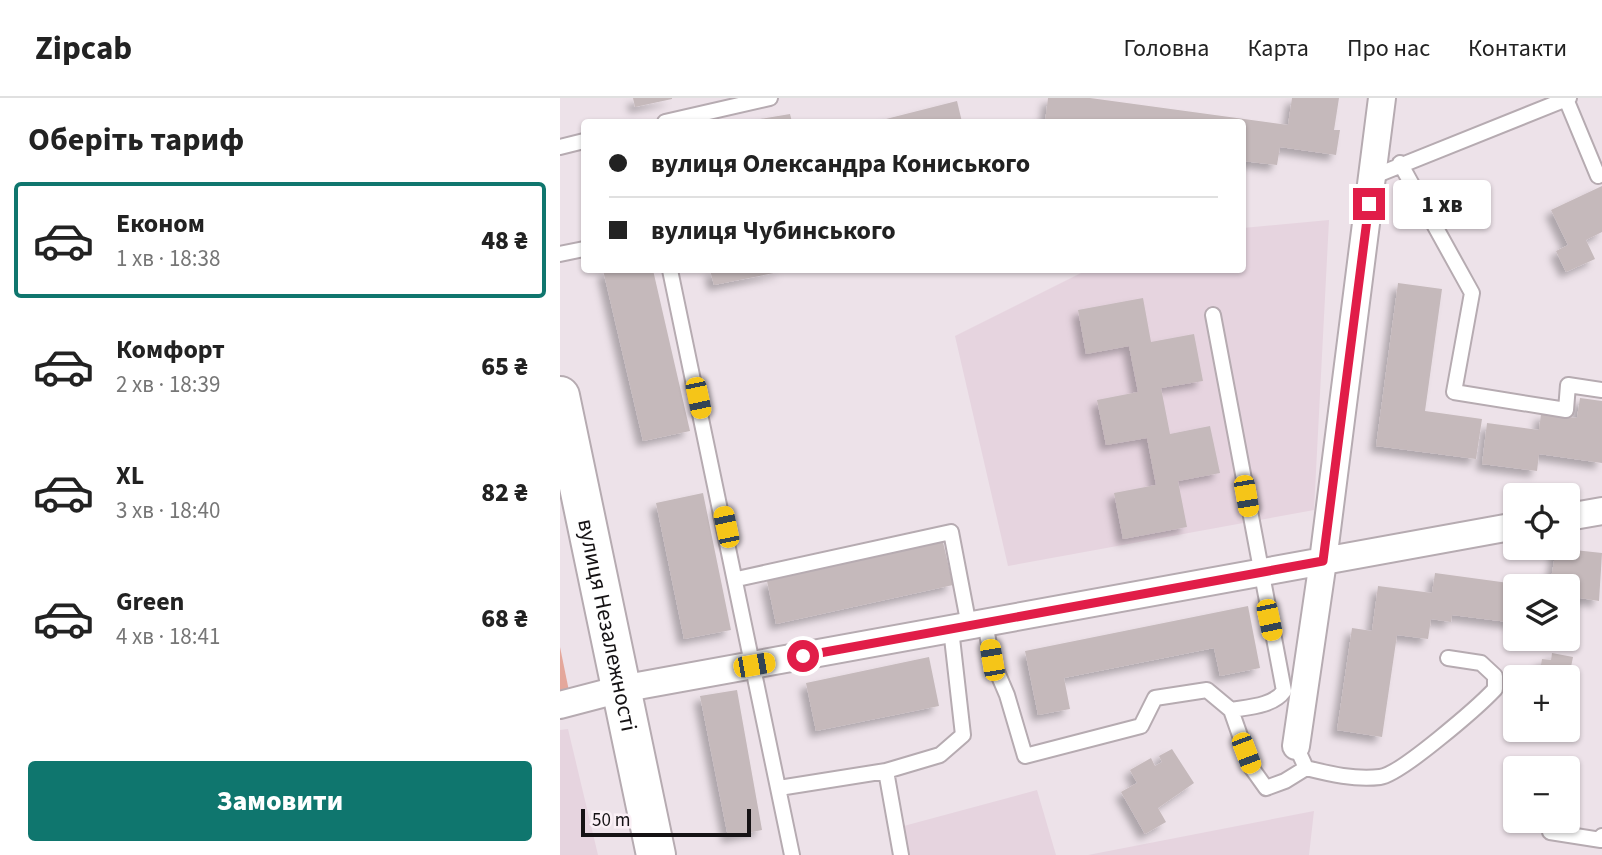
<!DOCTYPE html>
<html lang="uk">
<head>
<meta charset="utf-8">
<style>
  :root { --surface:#fff; --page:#f6f6f6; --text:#222; --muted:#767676; --line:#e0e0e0; --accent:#0f766e }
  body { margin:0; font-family:"Source Sans 3",sans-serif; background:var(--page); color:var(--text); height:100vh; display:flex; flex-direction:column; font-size:26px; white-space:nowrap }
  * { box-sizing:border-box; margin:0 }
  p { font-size:23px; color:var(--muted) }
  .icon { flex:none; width:38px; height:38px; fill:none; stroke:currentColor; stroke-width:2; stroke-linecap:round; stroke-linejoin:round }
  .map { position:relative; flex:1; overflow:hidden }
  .drawer { display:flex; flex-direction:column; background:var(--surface); width:560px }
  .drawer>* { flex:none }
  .guide { position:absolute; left:21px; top:21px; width:665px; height:154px; border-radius:7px; box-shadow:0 2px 5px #0004; display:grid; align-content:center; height:154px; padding:0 28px; background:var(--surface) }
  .fabs { position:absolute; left:943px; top:385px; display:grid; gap:14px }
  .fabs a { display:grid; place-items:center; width:77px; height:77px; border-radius:7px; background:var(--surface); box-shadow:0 2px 5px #0004; font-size:35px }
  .scale { position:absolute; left:21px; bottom:18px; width:170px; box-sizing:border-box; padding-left:7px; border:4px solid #151214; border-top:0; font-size:19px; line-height:24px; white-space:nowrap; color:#151214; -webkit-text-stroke:5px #fbf0f6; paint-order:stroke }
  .end { position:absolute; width:32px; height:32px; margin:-16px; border:9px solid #e11d48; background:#fff; box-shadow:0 0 0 4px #fff }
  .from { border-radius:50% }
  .bubble { position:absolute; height:49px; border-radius:7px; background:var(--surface); box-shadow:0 2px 5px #0004; font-size:23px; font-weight:800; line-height:49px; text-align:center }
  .car { position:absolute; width:21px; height:42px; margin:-21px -10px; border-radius:9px; box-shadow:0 0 5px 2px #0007; background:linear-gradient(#f5c518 24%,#345 0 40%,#f5c518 0 76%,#345 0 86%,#f5c518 0) }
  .guide b { display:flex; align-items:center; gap:24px; height:66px; font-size:26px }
  .guide b+b { border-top:2px solid var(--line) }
  .guide i { width:18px; height:18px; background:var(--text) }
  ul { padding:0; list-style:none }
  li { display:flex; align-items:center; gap:21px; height:116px; margin:0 14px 10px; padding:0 14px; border:4px solid transparent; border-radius:7px }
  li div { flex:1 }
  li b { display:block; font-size:26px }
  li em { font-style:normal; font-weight:800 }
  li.on { border-color:var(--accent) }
  li>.icon { width:63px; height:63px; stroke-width:1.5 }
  h2 { padding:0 28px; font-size:32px; line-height:84px }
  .button { display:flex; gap:14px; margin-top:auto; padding:14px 28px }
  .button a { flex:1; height:80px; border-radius:7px; background:var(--accent); color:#fff; font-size:28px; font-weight:800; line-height:80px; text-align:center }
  header { display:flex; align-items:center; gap:42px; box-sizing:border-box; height:98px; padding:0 35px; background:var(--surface); border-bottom:2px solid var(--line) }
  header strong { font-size:33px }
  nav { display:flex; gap:38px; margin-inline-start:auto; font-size:24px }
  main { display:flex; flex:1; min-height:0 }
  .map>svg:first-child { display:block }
  .built { fill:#e6d4df }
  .green { fill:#e4a79b }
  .building { fill:#c5b9bb; filter:url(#shadow) }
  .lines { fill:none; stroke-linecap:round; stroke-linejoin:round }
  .service-casing { stroke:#b6abb1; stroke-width:18 }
  .minor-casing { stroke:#b6abb1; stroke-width:30 }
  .secondary-casing { stroke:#b6abb1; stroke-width:42 }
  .service { stroke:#fff; stroke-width:14 }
  .minor { stroke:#fff; stroke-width:26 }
  .secondary { stroke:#fff; stroke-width:38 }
  .route { stroke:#e11d48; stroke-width:9 }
  .labels { text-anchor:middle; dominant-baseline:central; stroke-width:5; stroke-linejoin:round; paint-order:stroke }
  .street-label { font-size:23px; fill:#151214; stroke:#fbf0f6 }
</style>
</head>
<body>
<header>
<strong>Zipcab</strong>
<nav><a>Головна</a><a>Карта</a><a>Про нас</a><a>Контакти</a></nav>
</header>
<main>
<section class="drawer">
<h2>Оберіть тариф</h2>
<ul>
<li class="on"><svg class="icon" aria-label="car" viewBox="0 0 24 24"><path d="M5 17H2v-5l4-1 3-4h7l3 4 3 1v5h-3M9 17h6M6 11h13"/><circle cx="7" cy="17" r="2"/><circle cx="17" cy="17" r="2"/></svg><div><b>Економ</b><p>1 хв · 18:38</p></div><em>48 ₴</em></li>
<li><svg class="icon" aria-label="car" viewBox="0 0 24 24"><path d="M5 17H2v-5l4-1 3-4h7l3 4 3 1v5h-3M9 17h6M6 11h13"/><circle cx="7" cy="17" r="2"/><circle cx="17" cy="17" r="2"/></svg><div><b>Комфорт</b><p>2 хв · 18:39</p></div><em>65 ₴</em></li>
<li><svg class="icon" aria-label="car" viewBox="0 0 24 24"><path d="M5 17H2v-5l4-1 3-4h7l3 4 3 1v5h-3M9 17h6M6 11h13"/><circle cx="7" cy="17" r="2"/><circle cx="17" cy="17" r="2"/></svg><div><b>XL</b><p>3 хв · 18:40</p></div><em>82 ₴</em></li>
<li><svg class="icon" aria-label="car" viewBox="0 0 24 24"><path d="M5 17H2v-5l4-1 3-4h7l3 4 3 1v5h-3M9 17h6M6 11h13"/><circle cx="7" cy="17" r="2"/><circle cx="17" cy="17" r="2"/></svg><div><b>Green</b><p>4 хв · 18:41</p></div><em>68 ₴</em></li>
</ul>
<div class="button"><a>Замовити</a></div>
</section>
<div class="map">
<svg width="1042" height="757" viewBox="0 0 1042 757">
  <defs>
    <filter id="shadow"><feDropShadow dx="-6" dy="6" stdDeviation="3.5" flood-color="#0004"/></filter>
  </defs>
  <rect width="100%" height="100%" fill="#ede2e9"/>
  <!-- built -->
  <path class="built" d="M769,122L754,412L448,468L395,238L527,172H682L683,130Z
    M8,631L38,757H0V632Z
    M477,692L496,757H345L340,729Z
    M754,713L749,757H528Z"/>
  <!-- green -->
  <path class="green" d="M0,549L9,593L0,595Z"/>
  <!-- building -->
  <path class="building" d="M73,0H112V1L75,9Z
    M488,0H530L728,27L732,0H779L774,32H780L776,57L720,49L717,67L682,63V24H485Z
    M397,3L402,24H327L326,21Z
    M230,16L232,24H188V23Z
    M1042,88V134L1026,142L1035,161L1006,174L996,153L1008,147L991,112Z
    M43,172H93L130,333L83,343Z
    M150,172H224V173L154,187Z
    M838,185L882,191L865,313L922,321L916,361L816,348Z
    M583,200L591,244L634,236L643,283L601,290L610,336L650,328L660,375L618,383L627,429L563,441L554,395L596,387L587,340L546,347L537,302L578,294L569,248L526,256L518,212Z
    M1020,300L1042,303V365L979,356L977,373L922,366L927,325L979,332L981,316L1017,320Z
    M143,395L171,532L124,541L96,405Z
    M383,444L393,487L216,526L207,483Z
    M996,450L1042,455L1039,503L1014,499L1011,516L1008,515V488H990Z
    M875,475L956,486V525L892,517L891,524L871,521L868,541L837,537L822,639L777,632L792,530L812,533L818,488L872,495Z
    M688,508L700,570L660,578L654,550L504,580L510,611L478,617L465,553Z
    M992,555L1013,559L1009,579L979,578L982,561L991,562Z
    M369,559L379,608L256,633L246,585Z
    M177,592L202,732L168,739L140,598Z
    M612,651L634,685L598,710L606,724L585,736L561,694L577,685L570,672L591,660L595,668L602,664L599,658Z"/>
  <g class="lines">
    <!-- service casing -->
    <g class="service-casing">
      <path id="service" d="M1006,1L1038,78
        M105,24L210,0
        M0,49L24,43
        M840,65L912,195L894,294L1006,312L1008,287L1042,292
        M812,79L1009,0
        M0,156L24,151
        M110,172L232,757
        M653,217L724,593C713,608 689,609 671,612L691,669L706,690L725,683L746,670
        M177,481L391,434L409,528
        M425,525L432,562L447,597L465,658L581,628L595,600L647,592L671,612
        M736,648L746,670C770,676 795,682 820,679C840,677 919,608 935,591V578L921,565L888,560
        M326,673L341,757
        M219,690L326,673L380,657L403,637L391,531
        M990,734L1041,742L1042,738"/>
    </g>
    <!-- minor casing -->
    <g class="minor-casing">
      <path id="minor" d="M1008,419L1042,413
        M0,607L61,591L956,428
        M736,648L763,463L822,0"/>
    </g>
    <!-- secondary casing -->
    <g class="secondary-casing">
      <g id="secondary">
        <path id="s1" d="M0,298L96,757"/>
      </g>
    </g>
    <!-- service -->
    <use href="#service" class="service"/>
    <!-- minor -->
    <use href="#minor" class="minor"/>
    <!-- secondary -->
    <use href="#secondary" class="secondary"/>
  </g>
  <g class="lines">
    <!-- route -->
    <path class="route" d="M243,558L763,463L809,106"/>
  </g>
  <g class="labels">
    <!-- street labels -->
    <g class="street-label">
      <text stroke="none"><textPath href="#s1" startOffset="234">вулиця Незалежності</textPath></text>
    </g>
  </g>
</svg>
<div class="fabs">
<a><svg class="icon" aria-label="locate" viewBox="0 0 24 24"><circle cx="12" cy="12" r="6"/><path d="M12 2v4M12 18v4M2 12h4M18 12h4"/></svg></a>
<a><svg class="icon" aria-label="layers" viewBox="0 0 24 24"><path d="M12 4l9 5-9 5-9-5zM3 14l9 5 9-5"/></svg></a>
<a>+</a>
<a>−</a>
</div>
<div class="scale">50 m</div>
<i class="end from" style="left:243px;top:558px"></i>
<i class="end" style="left:809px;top:106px"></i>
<div class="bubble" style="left:833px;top:82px;width:98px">1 хв</div>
<i class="car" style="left:138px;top:300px;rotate:168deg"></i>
<i class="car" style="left:686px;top:398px;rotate:170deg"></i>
<i class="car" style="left:166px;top:429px;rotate:348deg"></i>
<i class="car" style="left:709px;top:522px;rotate:168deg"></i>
<i class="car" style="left:432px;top:562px;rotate:350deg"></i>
<i class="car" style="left:194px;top:567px;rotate:80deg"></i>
<i class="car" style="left:686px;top:655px;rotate:159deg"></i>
<div class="guide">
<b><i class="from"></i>вулиця Олександра Кониського</b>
<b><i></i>вулиця Чубинського</b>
</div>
</div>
</main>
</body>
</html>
